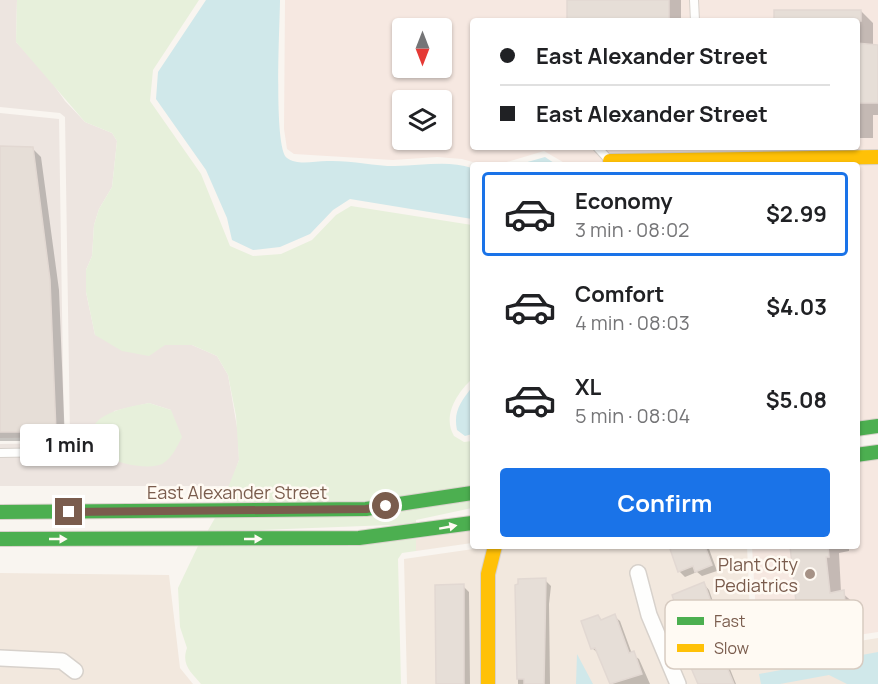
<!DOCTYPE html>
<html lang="en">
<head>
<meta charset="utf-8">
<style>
  :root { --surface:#fff; --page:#f6f6f6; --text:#202124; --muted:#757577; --line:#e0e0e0; --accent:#1a73e8 }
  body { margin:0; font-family:Manrope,sans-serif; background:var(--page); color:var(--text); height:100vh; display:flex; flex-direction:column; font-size:22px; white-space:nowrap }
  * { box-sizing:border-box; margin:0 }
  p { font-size:20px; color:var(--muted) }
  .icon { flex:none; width:33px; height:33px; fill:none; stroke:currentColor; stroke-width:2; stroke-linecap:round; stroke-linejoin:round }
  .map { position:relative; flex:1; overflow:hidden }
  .panel { position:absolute; left:470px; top:162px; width:390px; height:387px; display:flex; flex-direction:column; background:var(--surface); border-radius:6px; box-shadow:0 2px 4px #0004 }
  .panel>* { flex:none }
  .guide { position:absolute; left:470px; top:18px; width:390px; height:132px; border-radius:6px; box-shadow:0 2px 4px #0004; display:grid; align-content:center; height:132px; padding:0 30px; background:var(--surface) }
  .needle { width:39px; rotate:180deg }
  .controls { position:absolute; left:392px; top:18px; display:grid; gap:12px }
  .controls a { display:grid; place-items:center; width:60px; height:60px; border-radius:6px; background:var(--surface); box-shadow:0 2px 4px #0004; font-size:30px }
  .end { position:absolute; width:27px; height:27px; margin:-14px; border:8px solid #7a5c4d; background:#fff; box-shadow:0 0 0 3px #fff }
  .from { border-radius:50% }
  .bubble { position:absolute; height:42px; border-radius:6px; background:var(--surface); box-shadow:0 2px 4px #0004; font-size:20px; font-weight:700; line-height:42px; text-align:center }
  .guide b { display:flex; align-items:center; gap:21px; height:57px; font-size:22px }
  .guide b+b { border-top:2px solid var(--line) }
  .guide i { width:15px; height:15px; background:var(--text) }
  ul { padding:10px 0 0; list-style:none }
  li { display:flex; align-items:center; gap:18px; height:84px; margin:0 12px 9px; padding:0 18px; border:3px solid transparent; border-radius:6px }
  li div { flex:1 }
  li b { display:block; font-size:22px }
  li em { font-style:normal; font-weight:700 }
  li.on { border-color:var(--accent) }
  li>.icon { width:54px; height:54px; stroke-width:1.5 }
  .action { display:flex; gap:12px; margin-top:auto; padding:12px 30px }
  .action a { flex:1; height:69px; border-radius:6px; background:var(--accent); color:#fff; font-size:24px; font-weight:700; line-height:69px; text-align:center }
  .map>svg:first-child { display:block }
  .residential { fill:#f2e8de }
  .commercial { fill:#f6e8e1; fill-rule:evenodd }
  .industrial { fill:#ede5e0; fill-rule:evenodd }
  .green { fill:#e7f0db }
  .water { fill:#d0e8ea }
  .shadow { fill:#0003 }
  .building { fill:#e6ded7; stroke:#e2d8d2; stroke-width:1.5 }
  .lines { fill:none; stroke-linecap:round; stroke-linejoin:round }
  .lane-casing { stroke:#d7d1cb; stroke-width:10 }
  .street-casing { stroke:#d7d1cb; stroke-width:18 }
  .fast-casing { stroke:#d9d2cb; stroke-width:16 }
  .slow-casing { stroke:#d9d2cb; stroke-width:16 }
  .lane { stroke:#fefefd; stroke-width:8 }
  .street { stroke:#fefefd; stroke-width:15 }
  .fast { stroke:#4caf50; stroke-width:14 }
  .slow { stroke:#ffc107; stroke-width:14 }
  .oneway { fill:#fffaf3 }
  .route { stroke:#7a5c4d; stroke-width:8 }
  .poi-dot { fill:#a69286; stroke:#fffaf3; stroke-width:2 }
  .labels { text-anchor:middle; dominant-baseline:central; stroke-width:5; stroke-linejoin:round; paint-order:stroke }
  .street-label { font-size:18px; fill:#7a5c4d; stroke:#fffaf3 }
  .poi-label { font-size:18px; fill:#7a5c4d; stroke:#fffaf3; text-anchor:end }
  .key { fill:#fffaf3; stroke:#d7cbc1; stroke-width:1.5 }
  .key-label { font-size:16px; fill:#7a5c4d }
</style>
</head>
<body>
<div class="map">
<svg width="878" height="684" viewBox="0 0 878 684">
  <rect width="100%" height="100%" fill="#f9f5f0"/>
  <!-- residential -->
  <path class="residential" d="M472,530V543L416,551V539Z
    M494,546H747L752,658L878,638V684H407L404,559Z
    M0,573L169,575L180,668L193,684H0Z"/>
  <!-- commercial -->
  <path class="commercial" d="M285,0H878V419L857,422L856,165H568L544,151L500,164L483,165L462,159L437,157L393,160L294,154L287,149L284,129ZM472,21H856V147H472ZM402,28H441V68H402ZM402,100H441V140H402Z
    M878,459V632L758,650L752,546H856L857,462Z"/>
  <!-- industrial -->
  <path class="industrial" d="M0,0H17L16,42L46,74L65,101L85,122L112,133L117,141L112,187L99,209L94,225L92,256L86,270V292L95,335L165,345H192L217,356L228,375L238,433L239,460L230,486H0V444L64,443L70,437L65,117L60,113L0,107ZM149,403L171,410L107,457L114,411Z
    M0,113L59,119L64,437L0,438Z"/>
  <!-- green -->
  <path class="green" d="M17,0H199L153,70L150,101L201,174L230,246L253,256L281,254L312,240L336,215L351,206L472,225V379C457,393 442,416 454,436L464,442L472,441V486L366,502L222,503L239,460L236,416L228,375L217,356L192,345H165L149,356L122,351L95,335L86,292V270L92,256L94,225L99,209L112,187L117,141L112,133L85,122L16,42Z
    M149,403L171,410L182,437C177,447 172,458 162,464C150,470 117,464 106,456C97,451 94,442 90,433C97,411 129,407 149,403Z
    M472,500V508L416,520V524L207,532L215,518Z
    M416,539V551L402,553L398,559L401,684H201C191,672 181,665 187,648L180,627L178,588L198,546Z"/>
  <!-- water -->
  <path class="water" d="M206,0H280C280,23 273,148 287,158C298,166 314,161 327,161C350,160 373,166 395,166C422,166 447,160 472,168V219L350,199L333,210L310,234L280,247L253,250L232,240L227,218L206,170L156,99L158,72Z
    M545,157L557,165H517Z
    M472,387V434L465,436L457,430C453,411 461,402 472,387Z
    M878,652V684H847L829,675L780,684H761L759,674Z
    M577,654L593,684H576Z"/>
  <!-- shadow -->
  <path class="shadow" d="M568,0H681V21H567Z
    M861,11L873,23V46H878V115H873V138H856V21H776Z
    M0,147L32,148L41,157L59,290L65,441H0Z
    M682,546H708L717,571L702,576L697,572L685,577L679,571Z
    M791,546H849V551L839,553L841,592L855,604L856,614L843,616L844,628L811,631L799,619Z
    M545,580L551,586L549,604L550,684H518L517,586Z
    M704,584L709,590L718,616L710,619L736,684H700L704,631L698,618L687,623L681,617Z
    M463,586L469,592L470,684H438L435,644H438Z
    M598,616L602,621L614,616L620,621L632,654L639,659L650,684H611L599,654L592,648Z"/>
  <!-- building -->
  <path class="building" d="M567,0H669V21H567Z
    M774,10H861V21H774Z
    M856,43L878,45V103H856Z
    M0,146L33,147L50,280L56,432H0Z
    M678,546H705L712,565L695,572L693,566L678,572L670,549Z
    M790,546H828L829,557H826L830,593L844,590L845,602L831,604L833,616L798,620Z
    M546,578L544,684H524V679H517L515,585L518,584V579Z
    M704,582L714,610L705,614L734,684H698L679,640L702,630L694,612L680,618L672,595Z
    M464,584V684H436L435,585Z
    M615,614L629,653L634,651L642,674L610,684L595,648L591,649L581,621L598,615L601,620Z"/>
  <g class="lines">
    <!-- lane casing -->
    <g class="lane-casing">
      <path id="lane" d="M694,0L695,21
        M597,147L609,160
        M0,453L57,452"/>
    </g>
    <!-- street casing -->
    <g class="street-casing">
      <path id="street" d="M638,573L649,615L678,684
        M0,658L62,661L75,671"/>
    </g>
    <!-- fast casing -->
    <g class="fast-casing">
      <path id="fast" d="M856,429L878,426
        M856,455L878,452
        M0,512L366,509L472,493
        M0,539L359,538L472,523"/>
    </g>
    <!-- slow casing -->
    <g class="slow-casing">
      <path id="slow" d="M610,161L878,157
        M488,684V574L495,546"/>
    </g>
    <!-- lane -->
    <use href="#lane" class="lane"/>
    <!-- street -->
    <use href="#street" class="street"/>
    <!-- fast -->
    <use href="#fast" class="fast"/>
    <!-- slow -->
    <use href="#slow" class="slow"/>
  </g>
  <!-- one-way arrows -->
  <defs><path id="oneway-solid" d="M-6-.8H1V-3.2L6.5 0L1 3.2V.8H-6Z" transform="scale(1.5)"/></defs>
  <g class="oneway">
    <use href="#oneway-solid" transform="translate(448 527) rotate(-10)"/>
    <use href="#oneway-solid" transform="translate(58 539)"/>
    <use href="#oneway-solid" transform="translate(253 539)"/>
  </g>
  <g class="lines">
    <!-- route -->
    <path class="route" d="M69,512L366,509L386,506"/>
  </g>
  <!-- markers -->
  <circle class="poi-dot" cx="810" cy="574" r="6"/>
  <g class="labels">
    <!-- street labels -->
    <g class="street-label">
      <text x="237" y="492">East Alexander Street</text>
    </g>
    <!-- poi labels -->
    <g class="poi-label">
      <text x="798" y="564">Plant City<tspan x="798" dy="21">Pediatrics</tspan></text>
    </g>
  </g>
  <!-- legend -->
  <rect x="665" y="600" width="198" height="69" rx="9" class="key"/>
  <rect x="677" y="617" width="27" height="8" fill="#4caf50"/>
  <rect x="677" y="644" width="27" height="8" fill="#ffc107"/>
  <g class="key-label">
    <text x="714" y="627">Fast</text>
    <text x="714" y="654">Slow</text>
  </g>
</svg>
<div class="controls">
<a><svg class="needle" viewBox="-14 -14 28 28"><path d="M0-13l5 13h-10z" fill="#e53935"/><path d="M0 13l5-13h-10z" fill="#757577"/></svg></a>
<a><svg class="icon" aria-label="layers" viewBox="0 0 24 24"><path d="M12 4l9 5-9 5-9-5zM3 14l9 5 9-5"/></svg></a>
</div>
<i class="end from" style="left:386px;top:506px"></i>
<i class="end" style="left:69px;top:512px"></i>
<div class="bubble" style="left:20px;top:424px;width:99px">1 min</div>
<div class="guide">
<b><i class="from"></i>East Alexander Street</b>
<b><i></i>East Alexander Street</b>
</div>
<section class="panel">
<ul>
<li class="on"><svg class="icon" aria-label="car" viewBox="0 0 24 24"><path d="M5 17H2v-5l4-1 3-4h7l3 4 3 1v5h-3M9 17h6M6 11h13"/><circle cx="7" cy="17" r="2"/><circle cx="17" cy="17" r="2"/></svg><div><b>Economy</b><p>3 min · 08:02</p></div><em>$2.99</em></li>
<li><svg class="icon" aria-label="car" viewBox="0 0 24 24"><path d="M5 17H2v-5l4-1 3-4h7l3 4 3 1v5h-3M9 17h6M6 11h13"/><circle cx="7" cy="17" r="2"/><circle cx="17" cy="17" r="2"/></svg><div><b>Comfort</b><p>4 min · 08:03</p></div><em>$4.03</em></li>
<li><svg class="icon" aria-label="car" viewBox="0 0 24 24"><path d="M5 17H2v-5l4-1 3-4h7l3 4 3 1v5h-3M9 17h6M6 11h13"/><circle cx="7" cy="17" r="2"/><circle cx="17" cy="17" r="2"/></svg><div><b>XL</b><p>5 min · 08:04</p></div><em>$5.08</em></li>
</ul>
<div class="action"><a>Confirm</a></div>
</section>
</div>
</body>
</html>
